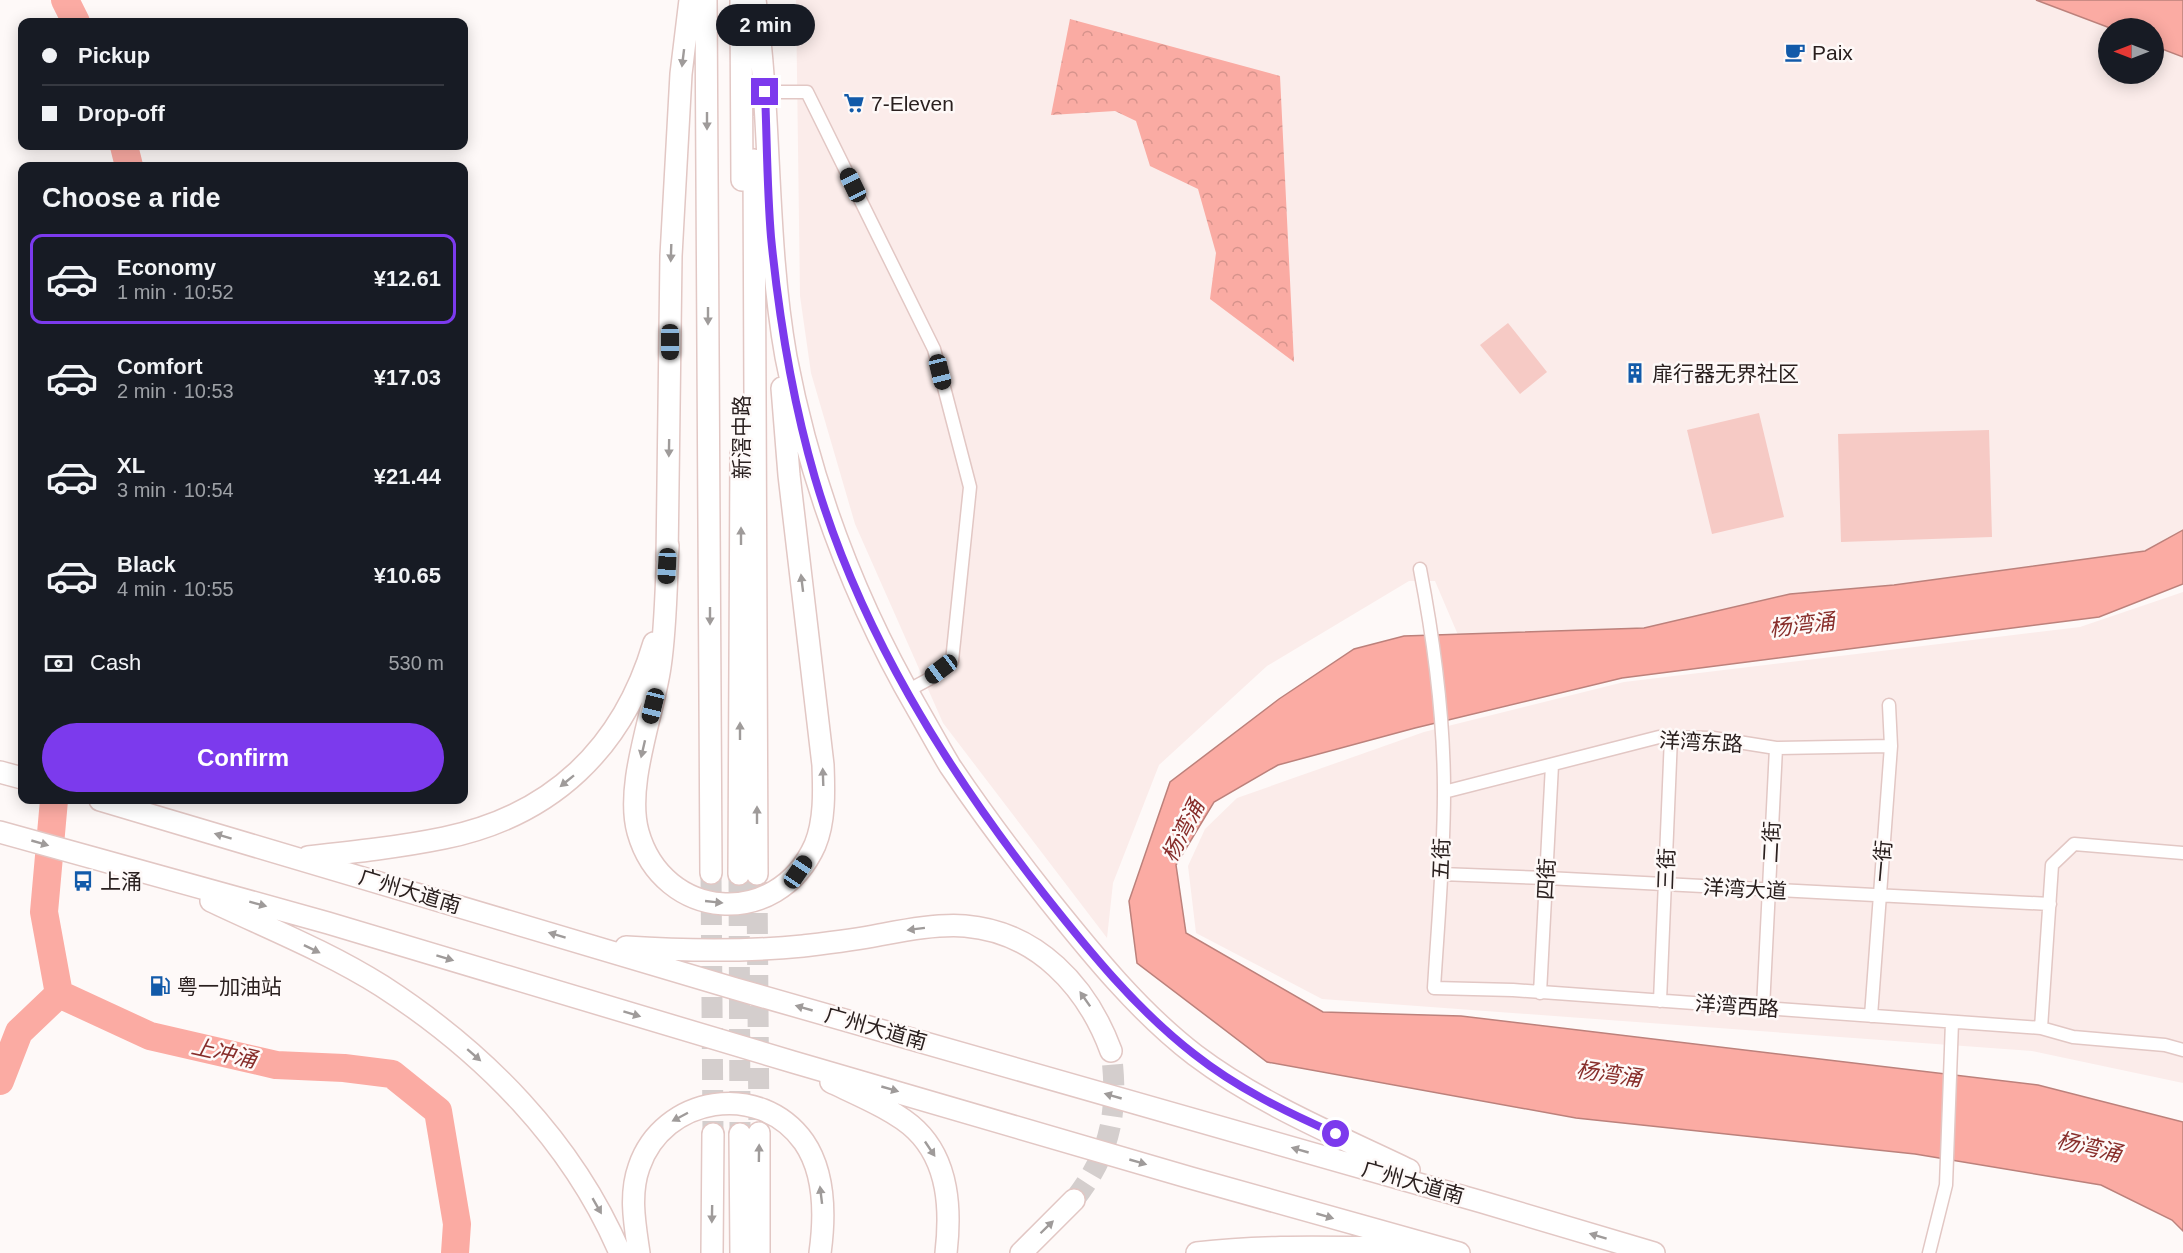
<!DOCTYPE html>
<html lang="en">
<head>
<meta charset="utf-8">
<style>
  :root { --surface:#171b24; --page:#20242c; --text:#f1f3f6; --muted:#9ea1a6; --line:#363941; --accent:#7c3aed }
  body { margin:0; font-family:Helvetica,"Noto Sans SC",sans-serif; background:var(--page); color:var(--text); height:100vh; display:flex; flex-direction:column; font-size:22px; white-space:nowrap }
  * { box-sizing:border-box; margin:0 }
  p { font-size:20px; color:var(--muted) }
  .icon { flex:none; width:33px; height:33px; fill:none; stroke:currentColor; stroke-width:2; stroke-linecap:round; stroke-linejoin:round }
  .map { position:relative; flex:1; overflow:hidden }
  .drawer { position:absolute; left:18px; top:162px; width:450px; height:642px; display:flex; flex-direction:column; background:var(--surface); border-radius:12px; box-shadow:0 3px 15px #0003 }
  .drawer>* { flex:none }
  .top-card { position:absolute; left:18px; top:18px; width:450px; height:132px; border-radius:12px; box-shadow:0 3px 15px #0003; display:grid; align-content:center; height:132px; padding:0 24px; background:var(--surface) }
  .needle { width:39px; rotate:270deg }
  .tools { position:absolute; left:2098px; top:18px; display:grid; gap:12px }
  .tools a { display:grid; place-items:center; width:66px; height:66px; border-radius:50%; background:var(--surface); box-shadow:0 3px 15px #0003; font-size:30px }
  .end { position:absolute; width:27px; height:27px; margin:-14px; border:8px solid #7c3aed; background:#fff; box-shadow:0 0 0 3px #fff }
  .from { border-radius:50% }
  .bubble { position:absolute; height:42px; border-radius:21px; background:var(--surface); box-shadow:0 3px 15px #0003; font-size:20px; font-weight:800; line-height:42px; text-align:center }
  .car { position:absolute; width:18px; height:36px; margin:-18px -9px; border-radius:8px; box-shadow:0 0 4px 2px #0007; background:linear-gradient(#222 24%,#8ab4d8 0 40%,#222 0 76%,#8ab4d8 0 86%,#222 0) }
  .top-card b { display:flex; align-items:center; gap:21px; height:57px; font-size:22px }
  .top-card b+b { border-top:2px solid var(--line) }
  .top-card i { width:15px; height:15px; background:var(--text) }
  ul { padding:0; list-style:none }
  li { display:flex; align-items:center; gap:18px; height:90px; margin:0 12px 9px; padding:0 12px; border:3px solid transparent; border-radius:12px }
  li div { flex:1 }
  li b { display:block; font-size:22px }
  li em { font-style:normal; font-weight:800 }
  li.selected { border-color:var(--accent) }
  li>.icon { width:54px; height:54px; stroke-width:1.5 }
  h2 { padding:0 24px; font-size:27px; line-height:72px }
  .pay { display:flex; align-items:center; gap:15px; height:66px; padding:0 24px; font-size:22px }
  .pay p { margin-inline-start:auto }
  .primary-button { display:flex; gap:12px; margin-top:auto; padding:12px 24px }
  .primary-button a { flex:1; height:69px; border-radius:36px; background:var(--accent); color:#fff; font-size:24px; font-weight:800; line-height:69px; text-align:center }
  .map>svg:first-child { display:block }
  .built { fill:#fbecea }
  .forest { fill:url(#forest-crowns) }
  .pitch { fill:#f6cac5 }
  .water { fill:#fbaba3; stroke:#bc817b; stroke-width:1.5 }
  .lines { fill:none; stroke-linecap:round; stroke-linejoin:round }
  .river { stroke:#fbaba3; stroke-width:28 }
  .trunk-tunnel { stroke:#d4cecd; stroke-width:21; stroke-dasharray:21 10; stroke-linecap:butt }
  .minor-casing { stroke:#e2c7c4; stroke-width:15 }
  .trunk-casing { stroke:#e2c7c4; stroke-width:24 }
  .minor { stroke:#fff; stroke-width:12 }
  .trunk { stroke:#fff; stroke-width:21 }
  .oneway { fill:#9f9b9a }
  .route { stroke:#7c3aed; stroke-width:8 }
  .labels { text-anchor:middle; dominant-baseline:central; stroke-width:5; stroke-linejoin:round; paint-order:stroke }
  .poi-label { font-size:21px; fill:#2a201f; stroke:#fef9f8; text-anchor:start }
  .street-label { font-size:21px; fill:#2a201f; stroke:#fef9f8 }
  .water-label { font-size:22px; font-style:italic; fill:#882e2b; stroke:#fef9f8 }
</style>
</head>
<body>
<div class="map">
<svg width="2183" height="1253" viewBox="0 0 2183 1253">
  <defs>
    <pattern id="forest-crowns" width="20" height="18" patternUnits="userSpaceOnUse" patternTransform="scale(1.5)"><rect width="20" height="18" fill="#faaba3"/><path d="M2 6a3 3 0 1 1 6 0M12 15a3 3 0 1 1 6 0" fill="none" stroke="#d6938c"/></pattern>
  </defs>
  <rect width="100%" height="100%" fill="#fef9f8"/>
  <!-- built -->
  <path class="built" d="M796,0H2036L2110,28L2109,74H2154V46L2183,57V530L2145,551L1894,585L1790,594L1644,628L1458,635L1435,581H1409L1267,666L1159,765L1113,883L1107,938L943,723L855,524L811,373L800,296Z
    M2183,592V1083L2032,1051L1322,999L1196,933L1188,866L1205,829L1237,798L1424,732L1624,682L2080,627Z"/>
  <!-- forest -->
  <path class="forest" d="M1070,19L1280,76L1294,362L1210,299L1216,253L1198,189L1150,166L1136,121L1115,111L1051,115Z"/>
  <!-- pitch -->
  <path class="pitch" d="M1508,323L1547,372L1520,394L1480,345Z
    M1759,413L1784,517L1712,534L1687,430Z
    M1989,430L1992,537L1841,542L1838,434Z"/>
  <!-- water -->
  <path class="water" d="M2036,0H2183V57L2154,46V28H2110Z
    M2183,530V584L2099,617L1622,678L1415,728L1278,765L1214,802L1176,865L1186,933L1323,1012L1461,1016L2038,1085L2183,1122V1231L2172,1220L2101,1185L1915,1154L1576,1118L1267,1062L1137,963L1129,901L1170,782L1279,699L1354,649L1404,636L1644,628L1790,594L1894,585L2145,551Z"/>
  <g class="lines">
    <!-- river -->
    <path class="river" d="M65,0L76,22
      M124,146L129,166
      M54,800L44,912L59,994L150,1036L276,1065L344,1068L392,1074L438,1111L457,1224L455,1253
      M0,1081L19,1032L59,994"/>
    <!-- trunk-tunnel -->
    <path class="trunk-tunnel" d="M711,873L713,1134
      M739,874L740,1134
      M757,882L759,1133
      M1074,1200C1111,1153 1119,1111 1111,1051"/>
    <!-- minor casing -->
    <g class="minor-casing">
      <path id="minor" d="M765,92H807L934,349L970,487L952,661L931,678L907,691
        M1420,569C1434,641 1444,717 1444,792C1444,857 1438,923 1434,988L1513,990L2041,1028L2073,1037L2165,1045L2183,1050
        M1444,792L1659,737L1713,738L1776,748L1891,746
        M1441,874L1547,878L2050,904
        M1540,993L1552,765
        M1660,1001L1671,737
        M1763,1008L1776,748
        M1871,1016L1891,746L1889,705
        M2041,1028L2052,865L2074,844L2183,853
        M1929,1253L1946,1185L1952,1022"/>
    </g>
    <!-- trunk casing -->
    <g class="trunk-casing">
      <path id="trunk" d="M706,0L711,873
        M741,0L742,180
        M755,0C772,118 765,239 786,357C810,482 854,600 918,710C929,729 939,748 950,766C981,812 1014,856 1048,899C1092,954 1139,1012 1195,1055C1260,1104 1336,1135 1409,1170
        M754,160L757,874
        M668,545C666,586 666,627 660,667C653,716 625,785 638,832C663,921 777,930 815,845C825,821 824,791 823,765L789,475L782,388
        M667,560L671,256L681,74L690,0
        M0,772L22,778
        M100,800L736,989L1482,1202L1654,1253
        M0,832L328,923L793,1062L1191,1178L1459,1253
        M308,857C354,852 400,847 444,838C552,816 623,748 654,643
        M739,874L741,454
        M211,901C268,928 328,952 382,986C484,1052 572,1141 620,1253
        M626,947C686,951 742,952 803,946C828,943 854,940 879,935C906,930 937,924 965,926C1037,932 1087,986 1111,1051
        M831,1082C856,1094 897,1111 916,1130C949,1162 951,1210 946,1253
        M759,1133V1253
        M740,1134L741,1253
        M639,1253C635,1225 629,1195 639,1167C663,1096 760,1080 804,1142C826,1174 825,1217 820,1253
        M712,1253L713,1134
        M1021,1253L1074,1200
        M1197,1253C1270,1244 1343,1248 1415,1248"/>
    </g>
    <!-- minor -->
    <use href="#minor" class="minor"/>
    <!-- trunk -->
    <use href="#trunk" class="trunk"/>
  </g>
  <!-- one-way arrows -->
  <defs><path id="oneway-solid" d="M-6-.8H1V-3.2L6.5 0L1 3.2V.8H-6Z" transform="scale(1.5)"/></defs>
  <g class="oneway">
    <use href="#oneway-solid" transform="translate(683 58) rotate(97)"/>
    <use href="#oneway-solid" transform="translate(707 121) rotate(90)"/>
    <use href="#oneway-solid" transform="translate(671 253) rotate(92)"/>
    <use href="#oneway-solid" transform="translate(708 316) rotate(90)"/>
    <use href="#oneway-solid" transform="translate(669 448) rotate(91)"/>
    <use href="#oneway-solid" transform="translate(741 536) rotate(-90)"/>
    <use href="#oneway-solid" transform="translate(802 583) rotate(-97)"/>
    <use href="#oneway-solid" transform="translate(710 616) rotate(90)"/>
    <use href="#oneway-solid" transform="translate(740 731) rotate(-90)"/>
    <use href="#oneway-solid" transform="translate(643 749) rotate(103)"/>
    <use href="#oneway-solid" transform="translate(823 777) rotate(-92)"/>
    <use href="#oneway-solid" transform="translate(567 781) rotate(141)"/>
    <use href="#oneway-solid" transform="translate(757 815) rotate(-90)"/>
    <use href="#oneway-solid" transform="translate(223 836) rotate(-163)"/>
    <use href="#oneway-solid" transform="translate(40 843) rotate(16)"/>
    <use href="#oneway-solid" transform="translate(714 902) rotate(6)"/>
    <use href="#oneway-solid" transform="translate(258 904) rotate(15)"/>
    <use href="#oneway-solid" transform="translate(916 929) rotate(173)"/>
    <use href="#oneway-solid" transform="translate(557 935) rotate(-163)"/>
    <use href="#oneway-solid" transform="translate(312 949) rotate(26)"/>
    <use href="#oneway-solid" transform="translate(445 958) rotate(17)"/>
    <use href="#oneway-solid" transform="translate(1085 999) rotate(-125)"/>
    <use href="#oneway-solid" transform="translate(804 1008) rotate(-164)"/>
    <use href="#oneway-solid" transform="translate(632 1014) rotate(17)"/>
    <use href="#oneway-solid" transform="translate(474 1055) rotate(41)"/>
    <use href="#oneway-solid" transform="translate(890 1089) rotate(16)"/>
    <use href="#oneway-solid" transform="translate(1113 1096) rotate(-164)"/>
    <use href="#oneway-solid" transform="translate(680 1117) rotate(152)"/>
    <use href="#oneway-solid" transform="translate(930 1149) rotate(56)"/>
    <use href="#oneway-solid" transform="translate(1300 1150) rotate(-164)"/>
    <use href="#oneway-solid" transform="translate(759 1153) rotate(-89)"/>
    <use href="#oneway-solid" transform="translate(1138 1162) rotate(16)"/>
    <use href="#oneway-solid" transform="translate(821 1195) rotate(-97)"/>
    <use href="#oneway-solid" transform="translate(597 1206) rotate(60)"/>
    <use href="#oneway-solid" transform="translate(712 1214) rotate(91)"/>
    <use href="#oneway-solid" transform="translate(1325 1216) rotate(16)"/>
    <use href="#oneway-solid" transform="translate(1047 1227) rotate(-44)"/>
    <use href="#oneway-solid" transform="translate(1598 1236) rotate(-163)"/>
  </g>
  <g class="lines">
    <!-- route -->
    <path class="route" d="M765,92C767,140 767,189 771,237C779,318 792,399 815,478C860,631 946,769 1044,894C1089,951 1136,1009 1194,1054C1237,1088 1286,1112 1336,1134"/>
  </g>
  <!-- icons -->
  <defs>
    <g id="cafe-bare" transform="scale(1.62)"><path d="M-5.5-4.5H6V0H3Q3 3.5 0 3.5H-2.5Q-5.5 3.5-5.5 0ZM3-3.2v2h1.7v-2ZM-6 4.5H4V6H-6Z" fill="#125aa9" stroke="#fef9f8" stroke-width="2.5" paint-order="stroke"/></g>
    <g id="supermarket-bare" transform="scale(1.62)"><path d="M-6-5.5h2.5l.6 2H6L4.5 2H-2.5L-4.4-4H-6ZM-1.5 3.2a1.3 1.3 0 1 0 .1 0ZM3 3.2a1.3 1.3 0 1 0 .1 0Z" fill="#125aa9" stroke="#fef9f8" stroke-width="2.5" paint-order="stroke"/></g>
    <g id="building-bare" transform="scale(1.62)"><path d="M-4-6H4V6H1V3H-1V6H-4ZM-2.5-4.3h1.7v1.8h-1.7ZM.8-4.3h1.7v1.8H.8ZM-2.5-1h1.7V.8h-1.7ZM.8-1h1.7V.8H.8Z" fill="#125aa9" stroke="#fef9f8" stroke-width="2.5" paint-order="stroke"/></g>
    <g id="bus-bare" transform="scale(1.62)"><path d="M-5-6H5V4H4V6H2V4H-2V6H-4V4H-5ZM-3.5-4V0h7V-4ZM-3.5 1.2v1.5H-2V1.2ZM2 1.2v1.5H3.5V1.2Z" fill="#125aa9" stroke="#fef9f8" stroke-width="2.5" paint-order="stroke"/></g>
    <g id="fuel-bare" transform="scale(1.62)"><path d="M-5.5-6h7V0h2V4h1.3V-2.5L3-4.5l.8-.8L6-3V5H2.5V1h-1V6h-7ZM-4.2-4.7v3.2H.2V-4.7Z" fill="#125aa9" stroke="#fef9f8" stroke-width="2.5" paint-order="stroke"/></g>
  </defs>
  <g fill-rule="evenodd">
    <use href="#cafe-bare" x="1795" y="52"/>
    <use href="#supermarket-bare" x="854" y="103"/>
    <use href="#building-bare" x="1635" y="373"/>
    <use href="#bus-bare" x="83" y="881"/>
    <use href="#fuel-bare" x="160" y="986"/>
  </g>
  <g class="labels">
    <!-- poi labels -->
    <g class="poi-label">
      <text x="1812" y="52">Paix</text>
      <text x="871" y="103">7-Eleven</text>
      <text x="1652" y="373">扉行器无界社区</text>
      <text x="100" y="881">上涌</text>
      <text x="177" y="986">粤一加油站</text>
    </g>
    <!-- street labels -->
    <g class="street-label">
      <text transform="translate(741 437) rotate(-90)">新滘中路</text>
      <text transform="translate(1701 742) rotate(3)">洋湾东路</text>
      <text transform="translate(1771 842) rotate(-87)">二街</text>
      <text transform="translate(1441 859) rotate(-88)">五街</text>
      <text transform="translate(1882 861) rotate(-85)">一街</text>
      <text transform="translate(1666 869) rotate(-88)">三街</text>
      <text transform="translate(1546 879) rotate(-87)">四街</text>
      <text transform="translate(1745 889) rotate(3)">洋湾大道</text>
      <text transform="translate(410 891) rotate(17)">广州大道南</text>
      <text transform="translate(1737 1006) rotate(4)">洋湾西路</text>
      <text transform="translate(876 1028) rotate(16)">广州大道南</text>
      <text transform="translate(1413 1182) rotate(16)">广州大道南</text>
    </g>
    <!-- water labels -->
    <g class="water-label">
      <text transform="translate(1802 625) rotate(-7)">杨湾涌</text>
      <text transform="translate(1183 831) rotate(-63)">杨湾涌</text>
      <text transform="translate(224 1053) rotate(13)">上冲涌</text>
      <text transform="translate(1609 1074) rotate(8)">杨湾涌</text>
      <text transform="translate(2089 1147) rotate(13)">杨湾涌</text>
    </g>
  </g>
</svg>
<div class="tools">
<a><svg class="needle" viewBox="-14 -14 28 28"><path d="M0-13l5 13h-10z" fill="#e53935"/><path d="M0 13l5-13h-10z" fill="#9ea1a6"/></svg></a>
</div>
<i class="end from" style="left:1336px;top:1134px"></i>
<i class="end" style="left:765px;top:92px"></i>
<div class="bubble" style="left:716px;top:4px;width:99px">2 min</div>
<i class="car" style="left:853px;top:185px;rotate:334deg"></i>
<i class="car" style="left:670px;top:342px;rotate:180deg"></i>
<i class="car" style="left:940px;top:372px;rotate:166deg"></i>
<i class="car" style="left:667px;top:566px;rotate:183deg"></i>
<i class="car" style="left:941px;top:669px;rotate:233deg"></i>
<i class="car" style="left:653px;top:706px;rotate:194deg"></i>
<i class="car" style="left:798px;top:872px;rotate:34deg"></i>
<div class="top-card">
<b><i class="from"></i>Pickup</b>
<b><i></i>Drop-off</b>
</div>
<section class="drawer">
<h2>Choose a ride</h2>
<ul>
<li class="selected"><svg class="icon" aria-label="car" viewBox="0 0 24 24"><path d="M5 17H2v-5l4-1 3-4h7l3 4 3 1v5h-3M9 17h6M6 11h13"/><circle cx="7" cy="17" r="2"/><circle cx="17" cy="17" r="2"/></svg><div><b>Economy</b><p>1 min · 10:52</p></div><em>¥12.61</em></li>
<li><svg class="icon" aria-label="car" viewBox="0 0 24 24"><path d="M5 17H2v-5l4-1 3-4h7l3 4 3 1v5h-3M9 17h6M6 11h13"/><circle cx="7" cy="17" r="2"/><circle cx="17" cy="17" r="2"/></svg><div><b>Comfort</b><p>2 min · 10:53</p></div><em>¥17.03</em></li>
<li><svg class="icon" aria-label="car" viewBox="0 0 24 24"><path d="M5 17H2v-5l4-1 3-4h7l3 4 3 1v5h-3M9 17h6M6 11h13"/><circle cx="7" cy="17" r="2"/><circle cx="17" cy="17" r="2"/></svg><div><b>XL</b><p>3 min · 10:54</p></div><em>¥21.44</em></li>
<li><svg class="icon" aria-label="car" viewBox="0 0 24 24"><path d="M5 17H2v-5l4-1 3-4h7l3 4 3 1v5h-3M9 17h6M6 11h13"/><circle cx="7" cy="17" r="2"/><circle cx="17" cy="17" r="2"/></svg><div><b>Black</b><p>4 min · 10:55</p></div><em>¥10.65</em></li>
</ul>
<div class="pay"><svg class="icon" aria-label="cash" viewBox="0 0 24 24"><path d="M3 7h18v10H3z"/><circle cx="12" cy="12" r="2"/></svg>Cash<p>530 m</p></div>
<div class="primary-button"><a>Confirm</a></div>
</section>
</div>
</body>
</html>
